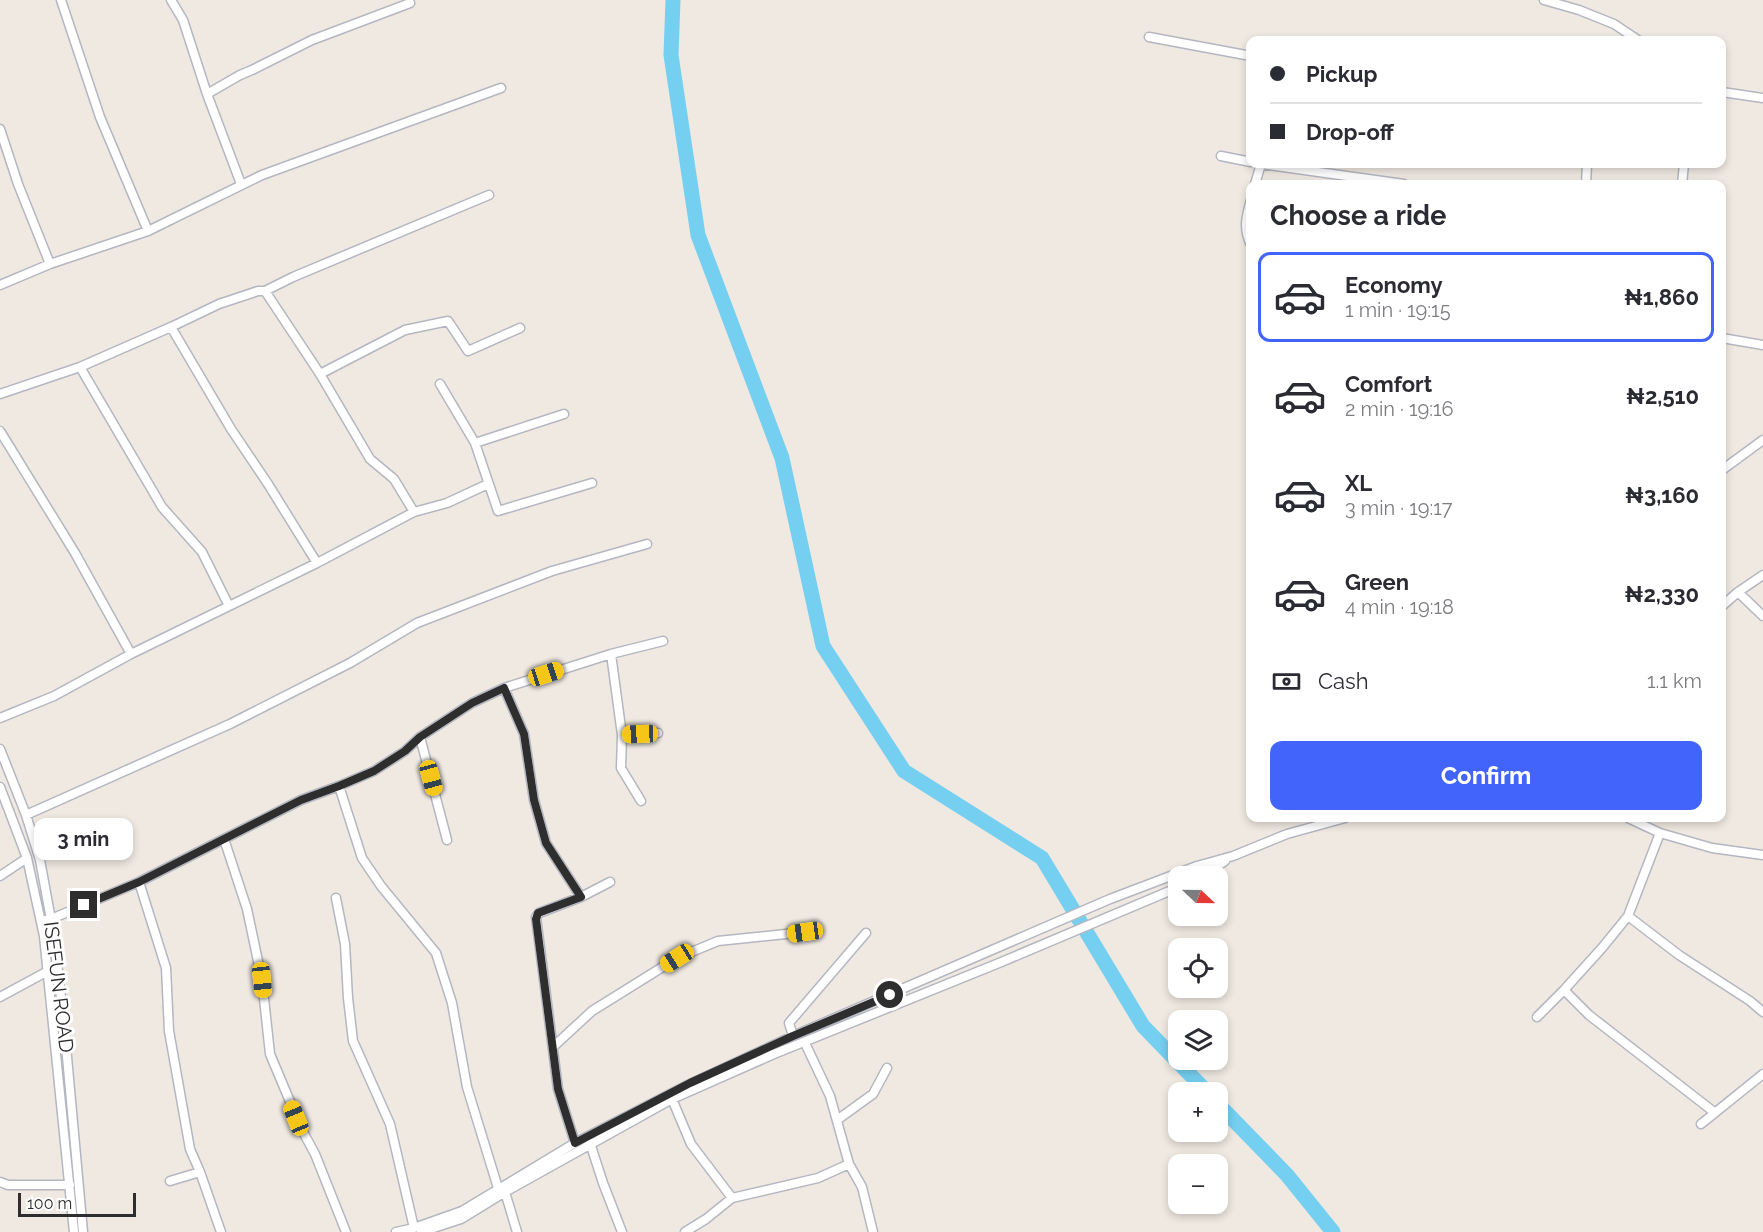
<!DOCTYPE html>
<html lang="en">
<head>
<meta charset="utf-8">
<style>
  :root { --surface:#fff; --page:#f7f7f7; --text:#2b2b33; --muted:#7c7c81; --line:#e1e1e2; --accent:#4264fb }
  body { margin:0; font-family:Raleway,sans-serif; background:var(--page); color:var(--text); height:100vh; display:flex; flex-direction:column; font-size:22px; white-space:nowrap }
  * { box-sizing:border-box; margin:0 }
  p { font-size:20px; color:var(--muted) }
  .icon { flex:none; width:33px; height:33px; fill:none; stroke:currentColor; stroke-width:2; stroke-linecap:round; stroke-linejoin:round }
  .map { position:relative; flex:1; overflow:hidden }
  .sheet { position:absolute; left:1246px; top:180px; width:480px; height:642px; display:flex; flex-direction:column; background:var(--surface); border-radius:12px; box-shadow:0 3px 9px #0003 }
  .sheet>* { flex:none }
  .top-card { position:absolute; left:1246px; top:36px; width:480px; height:132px; border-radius:12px; box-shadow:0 3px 9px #0003; display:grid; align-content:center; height:132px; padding:0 24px; background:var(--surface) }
  .needle { width:39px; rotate:112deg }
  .buttons { position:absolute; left:1168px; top:866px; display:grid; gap:12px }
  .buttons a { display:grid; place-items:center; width:60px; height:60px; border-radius:12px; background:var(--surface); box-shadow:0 3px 9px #0003; font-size:30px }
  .scale { position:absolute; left:18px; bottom:15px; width:118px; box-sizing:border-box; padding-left:6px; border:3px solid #2e2e2e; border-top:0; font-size:16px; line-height:21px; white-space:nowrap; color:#2e2e2e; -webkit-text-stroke:4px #fff; paint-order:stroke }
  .end { position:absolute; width:27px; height:27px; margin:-14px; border:8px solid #2e2e2e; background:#fff; box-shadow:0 0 0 3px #fff }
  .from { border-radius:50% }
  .bubble { position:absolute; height:42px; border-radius:12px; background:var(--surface); box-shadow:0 3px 9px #0003; font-size:20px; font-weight:700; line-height:42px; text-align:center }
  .car { position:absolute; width:18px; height:36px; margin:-18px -9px; border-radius:8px; box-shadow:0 0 4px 2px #0007; background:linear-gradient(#f5c518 24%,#345 0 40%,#f5c518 0 76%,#345 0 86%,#f5c518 0) }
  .top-card b { display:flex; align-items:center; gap:21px; height:57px; font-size:22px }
  .top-card b+b { border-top:2px solid var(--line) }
  .top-card i { width:15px; height:15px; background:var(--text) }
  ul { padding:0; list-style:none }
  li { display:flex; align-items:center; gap:18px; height:90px; margin:0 12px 9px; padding:0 12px; border:3px solid transparent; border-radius:12px }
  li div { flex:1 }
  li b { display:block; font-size:22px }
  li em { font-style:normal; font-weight:700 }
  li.on { border-color:var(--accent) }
  li>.icon { width:54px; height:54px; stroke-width:1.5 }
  h2 { padding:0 24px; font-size:27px; line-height:72px }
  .pay { display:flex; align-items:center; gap:15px; height:66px; padding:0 24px; font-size:22px }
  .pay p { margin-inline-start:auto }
  .primary-button { display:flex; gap:12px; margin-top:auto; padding:12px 24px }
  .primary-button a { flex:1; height:69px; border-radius:12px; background:var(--accent); color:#fff; font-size:24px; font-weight:700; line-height:69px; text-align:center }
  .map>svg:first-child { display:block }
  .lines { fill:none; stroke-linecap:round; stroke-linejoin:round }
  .river { stroke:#75cff0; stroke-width:15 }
  .minor-casing { stroke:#b4b7c1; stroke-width:11 }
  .minor { stroke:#fff; stroke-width:8 }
  .route { stroke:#2e2e2e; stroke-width:8 }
  .labels { text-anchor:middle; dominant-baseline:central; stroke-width:6; stroke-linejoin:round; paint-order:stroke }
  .street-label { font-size:20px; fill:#2e2e2e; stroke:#fff }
</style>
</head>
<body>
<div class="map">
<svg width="1763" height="1232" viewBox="0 0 1763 1232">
  <rect width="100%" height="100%" fill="#efe9e1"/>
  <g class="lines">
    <!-- river -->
    <path class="river" d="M673,0L671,55L698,235L782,458L823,646L904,771L1042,858L1143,1026L1207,1092
      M1218,1104L1287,1175L1333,1232"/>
    <!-- minor casing -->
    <g class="minor-casing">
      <path id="minor" d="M61,0L100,117L148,231
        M171,0L183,20L207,94L241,184
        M1544,0L1579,10L1614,24L1638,40
        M1149,37L1251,56
        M1722,92L1763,98
        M207,94L240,75L252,70L312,40L410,3
        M0,129L18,184L50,264
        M1221,156L1251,162
        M1261,164L1404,184
        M1255,184L1261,164H1259
        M1586,184L1587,164
        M1682,184L1684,164
        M1251,200C1246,217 1243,229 1251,245
        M0,285L50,264L148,231L262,175L501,88
        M265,291L320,374L370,459L394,479L414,512
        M171,327L231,429L268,484L317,563
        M1722,338L1763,345
        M80,367L162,507L202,552L229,606
        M320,374L405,330L448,321L468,351L520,328
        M440,384L475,443
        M0,394L80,367L171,327L219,304L258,291H265L293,277L489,195
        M564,414L475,443L498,511L592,483
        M0,431L75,553L131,654
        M1722,470L1763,440
        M1738,592L1763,616
        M1722,606L1738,592L1763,575
        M611,654L622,735L658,733
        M504,688L524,734L534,800L546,843L581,897
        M0,718L54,696L131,654L317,563L414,512L447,503L488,484
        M622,735L621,768L641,801
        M420,737L447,840
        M0,749L26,815L40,860L54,936L64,1024L83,1232
        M339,786L362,858L381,886L436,953L452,1003L467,1087L498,1188
        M0,787L27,858L44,936L74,1232
        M26,815L230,724L350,663L417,623L552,571L647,544
        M1628,818L1660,833L1712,848L1763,855
        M224,839L247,909L262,980L270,1054L302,1130L315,1154L346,1232
        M0,876L27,858
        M1203,876L1225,861
        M139,882L166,968L169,1031L190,1149L200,1172L221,1232
        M336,898L345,944L348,998L353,1041L390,1124L414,1228
        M1628,916L1679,955L1750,1001L1763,1012
        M41,921L51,919L139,882L301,800L339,786L374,771L405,751L420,737L472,703L504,688L611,654L663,641
        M1564,990L1589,1015L1714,1112
        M0,997L48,971
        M1537,1017L1564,990L1602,948L1628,916L1660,833
        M793,1036L789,1023L866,933
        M805,1043L830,1096L849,1164L862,1187L873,1232
        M553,1047L592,1011L677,958L718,941L805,932
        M672,1099L691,1144L732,1198
        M837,1120L873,1094L887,1068
        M1701,1124L1763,1074
        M575,1143L558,1089L536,917L539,913L581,897L610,882
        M590,1143L603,1183L622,1232
        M170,1181L200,1172
        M0,1182L8,1185H70
        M505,1192L517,1232
        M396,1232L414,1228L462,1211L575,1143L690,1084L793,1036L1110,899L1197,866L1233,856L1287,834L1345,818
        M421,1232L461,1219L505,1192L672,1099L774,1054L999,963L1179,887
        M685,1232L706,1219L732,1198L818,1178L849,1164"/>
    </g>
    <!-- minor -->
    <use href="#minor" class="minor"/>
  </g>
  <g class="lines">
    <!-- route -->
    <path class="route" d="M84,905L139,882L301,800L339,786L374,771L405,751L420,737L472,703L504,688L524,734L534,800L546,843L581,897L538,913L536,919L558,1089L575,1143L690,1083L793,1036L890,995"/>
  </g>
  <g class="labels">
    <!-- street labels -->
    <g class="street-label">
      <text transform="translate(59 987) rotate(83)">ISEFUN ROAD</text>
    </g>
  </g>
</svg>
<div class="buttons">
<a><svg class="needle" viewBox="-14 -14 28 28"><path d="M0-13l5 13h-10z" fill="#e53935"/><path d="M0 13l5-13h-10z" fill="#7c7c81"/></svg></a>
<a><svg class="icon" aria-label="locate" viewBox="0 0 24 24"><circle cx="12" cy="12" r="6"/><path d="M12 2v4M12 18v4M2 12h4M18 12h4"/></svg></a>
<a><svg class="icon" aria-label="layers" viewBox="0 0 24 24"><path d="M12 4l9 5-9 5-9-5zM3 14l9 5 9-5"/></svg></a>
<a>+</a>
<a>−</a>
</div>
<div class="scale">100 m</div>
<i class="end from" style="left:890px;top:995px"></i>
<i class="end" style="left:84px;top:905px"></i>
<div class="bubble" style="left:34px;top:818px;width:99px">3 min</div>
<i class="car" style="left:546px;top:674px;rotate:72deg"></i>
<i class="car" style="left:640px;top:734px;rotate:268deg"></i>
<i class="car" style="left:431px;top:778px;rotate:165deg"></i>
<i class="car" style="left:805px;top:932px;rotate:262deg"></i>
<i class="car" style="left:677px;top:958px;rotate:238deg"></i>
<i class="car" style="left:262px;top:980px;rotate:174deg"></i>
<i class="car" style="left:296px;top:1118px;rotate:338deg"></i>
<div class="top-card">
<b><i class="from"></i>Pickup</b>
<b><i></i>Drop-off</b>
</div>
<section class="sheet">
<h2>Choose a ride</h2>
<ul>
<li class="on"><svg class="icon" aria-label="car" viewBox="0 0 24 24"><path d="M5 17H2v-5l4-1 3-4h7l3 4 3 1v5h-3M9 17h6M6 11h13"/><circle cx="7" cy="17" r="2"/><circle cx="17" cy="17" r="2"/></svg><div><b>Economy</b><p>1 min · 19:15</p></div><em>₦1,860</em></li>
<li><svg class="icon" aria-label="car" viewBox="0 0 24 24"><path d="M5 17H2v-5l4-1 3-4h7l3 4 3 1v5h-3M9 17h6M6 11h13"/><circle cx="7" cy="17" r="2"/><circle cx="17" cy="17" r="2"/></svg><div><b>Comfort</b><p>2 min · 19:16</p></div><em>₦2,510</em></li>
<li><svg class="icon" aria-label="car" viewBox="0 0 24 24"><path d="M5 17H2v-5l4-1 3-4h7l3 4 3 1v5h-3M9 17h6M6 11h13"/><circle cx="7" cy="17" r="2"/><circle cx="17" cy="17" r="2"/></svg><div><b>XL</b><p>3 min · 19:17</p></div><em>₦3,160</em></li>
<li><svg class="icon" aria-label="car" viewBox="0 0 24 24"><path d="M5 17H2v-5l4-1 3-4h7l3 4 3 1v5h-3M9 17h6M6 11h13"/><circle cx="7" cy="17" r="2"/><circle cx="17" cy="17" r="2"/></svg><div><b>Green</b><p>4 min · 19:18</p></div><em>₦2,330</em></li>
</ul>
<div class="pay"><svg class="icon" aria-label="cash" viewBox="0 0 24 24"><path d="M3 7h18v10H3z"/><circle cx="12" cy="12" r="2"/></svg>Cash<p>1.1 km</p></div>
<div class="primary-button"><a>Confirm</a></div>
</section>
</div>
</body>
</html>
